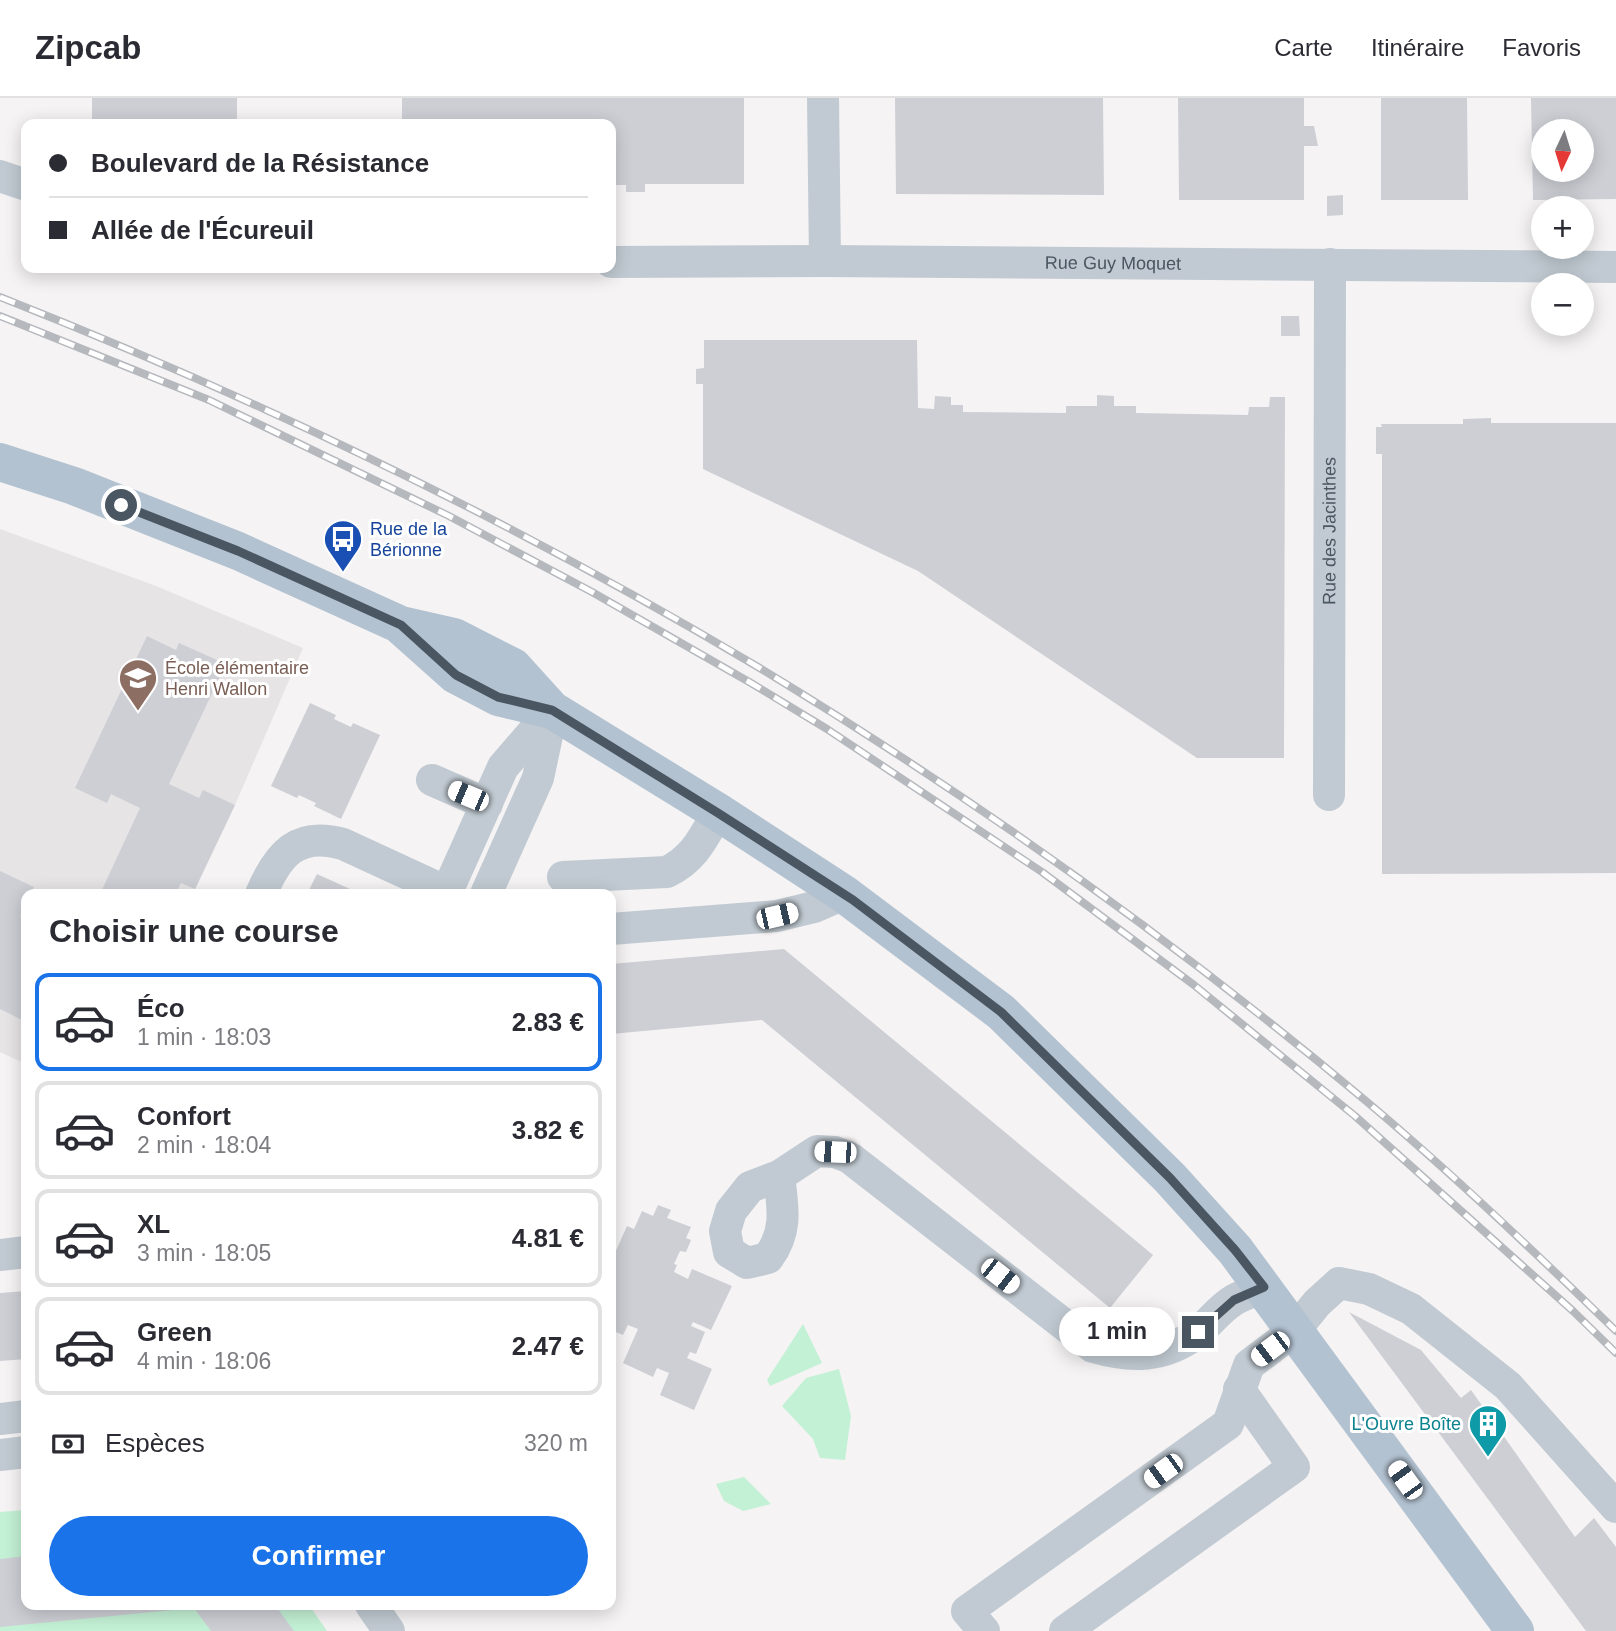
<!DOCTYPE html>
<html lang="fr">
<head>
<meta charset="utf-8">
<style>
  :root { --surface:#fff; --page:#f2f2f3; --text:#2b2b33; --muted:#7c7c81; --line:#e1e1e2; --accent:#1a73e8 }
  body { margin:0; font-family:Arial,sans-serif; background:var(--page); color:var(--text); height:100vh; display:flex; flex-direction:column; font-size:26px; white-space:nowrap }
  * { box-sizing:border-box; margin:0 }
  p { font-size:23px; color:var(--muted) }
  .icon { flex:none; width:38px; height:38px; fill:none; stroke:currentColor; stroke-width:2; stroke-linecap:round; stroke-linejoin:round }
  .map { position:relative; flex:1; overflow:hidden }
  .details { position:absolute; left:21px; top:791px; width:595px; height:721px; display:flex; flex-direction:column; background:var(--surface); border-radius:14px; box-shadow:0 4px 18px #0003 }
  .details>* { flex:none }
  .top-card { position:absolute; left:21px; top:21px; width:595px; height:154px; border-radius:14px; box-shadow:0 4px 18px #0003; display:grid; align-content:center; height:154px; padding:0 28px; background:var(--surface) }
  .needle { width:46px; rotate:184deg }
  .fabs { position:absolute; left:1531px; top:21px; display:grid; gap:14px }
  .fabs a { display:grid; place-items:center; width:63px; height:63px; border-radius:50%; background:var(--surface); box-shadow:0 4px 18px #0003; font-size:35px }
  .end { position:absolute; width:32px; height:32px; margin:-16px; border:9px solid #4a5661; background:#fff; box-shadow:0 0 0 4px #fff }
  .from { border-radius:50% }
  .bubble { position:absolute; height:49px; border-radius:24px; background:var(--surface); box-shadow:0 4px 18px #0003; font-size:23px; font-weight:800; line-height:49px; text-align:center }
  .car { position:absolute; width:21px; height:42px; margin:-21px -10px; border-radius:9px; box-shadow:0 0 5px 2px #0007; background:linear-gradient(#fff 24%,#345 0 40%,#fff 0 76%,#345 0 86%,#fff 0) }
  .top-card b { display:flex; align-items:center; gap:24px; height:66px; font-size:26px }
  .top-card b+b { border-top:2px solid var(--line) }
  .top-card i { width:18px; height:18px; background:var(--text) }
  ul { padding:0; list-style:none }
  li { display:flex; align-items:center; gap:21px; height:98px; margin:0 14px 10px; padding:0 14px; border:4px solid var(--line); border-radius:14px }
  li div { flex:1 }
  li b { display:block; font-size:26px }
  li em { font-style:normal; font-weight:800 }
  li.selected { border-color:var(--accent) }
  li>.icon { width:63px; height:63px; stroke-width:1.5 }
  h2 { padding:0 28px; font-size:32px; line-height:84px }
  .pay { display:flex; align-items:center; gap:18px; height:77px; padding:0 28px; font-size:26px }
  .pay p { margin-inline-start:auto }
  .primary-button { display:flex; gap:14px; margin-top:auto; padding:14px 28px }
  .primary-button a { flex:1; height:80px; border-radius:42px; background:var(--accent); color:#fff; font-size:28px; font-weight:800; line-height:80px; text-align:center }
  header { display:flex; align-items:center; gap:42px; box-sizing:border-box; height:98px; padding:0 35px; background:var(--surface); border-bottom:2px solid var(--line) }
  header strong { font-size:33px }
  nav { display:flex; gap:38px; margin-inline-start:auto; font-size:24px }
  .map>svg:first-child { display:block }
  .education { fill:#e6e4e5 }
  .green { fill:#c3f1d5 }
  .building { fill:#cdcfd5; fill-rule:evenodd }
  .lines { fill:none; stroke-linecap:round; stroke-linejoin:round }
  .minor { stroke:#c1cad2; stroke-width:32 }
  .major { stroke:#b3c2d1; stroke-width:38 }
  .rail-casing { stroke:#b5b8bd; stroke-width:8 }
  .rail { stroke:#fff; stroke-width:5; stroke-dasharray:16; stroke-linecap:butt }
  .route { stroke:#4a5661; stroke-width:9 }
  .labels { text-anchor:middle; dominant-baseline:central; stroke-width:6; stroke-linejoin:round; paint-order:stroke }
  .street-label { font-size:18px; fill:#4a5661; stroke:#fff }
  .transit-label { font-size:18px; fill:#164399; stroke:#fff; text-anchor:start }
  .education-label { font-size:18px; fill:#785e54; stroke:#fff; text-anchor:start }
  .culture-label { font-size:18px; fill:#0d838f; stroke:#fff; text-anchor:end }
</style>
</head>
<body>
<header>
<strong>Zipcab</strong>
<nav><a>Carte</a><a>Itinéraire</a><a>Favoris</a></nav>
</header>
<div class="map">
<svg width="1616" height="1533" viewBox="0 0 1616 1533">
  <rect width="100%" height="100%" fill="#f5f3f3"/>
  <!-- education -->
  <path class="education" d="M0,431L156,488L303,550L235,707L193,796H26V966L0,954Z"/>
  <!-- green -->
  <path class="green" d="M803,1226L822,1265L770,1288L767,1282Z
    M839,1271L851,1318L845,1362L820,1360L813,1341L782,1308L806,1280Z
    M744,1379L771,1406L743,1413L724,1403L716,1386Z
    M26,1412V1507H309L327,1533H0V1414Z"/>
  <!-- building -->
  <path class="building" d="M92,0H237V26H92Z
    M402,0H744V86H645V94H626V87H611V26H402Z
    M895,0H1103L1104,97L896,96Z
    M1178,0H1304V28H1314L1318,48H1304V102H1179Z
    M1381,0H1467L1468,102H1381Z
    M1531,0H1616V101L1533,102ZM1544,33H1582V72H1544Z
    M1343,97V117L1327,118V98Z
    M1281,218H1299L1300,238H1281Z
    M704,242H917L918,310L934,311L935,298L951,299V307H963V314L1066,315V308H1097V297L1114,298V308H1136V315L1248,317L1249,309H1269L1270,299H1285L1284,660H1197L918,473L703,371V286H696V271L704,270Z
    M1491,320V325H1616V775L1382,776V356H1376V329H1382L1381,326H1463V321Z
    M147,538L176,552L179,545L226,566L169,686L199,700L203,692L235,707L195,791L181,785L175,796H100L140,710L111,696L107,705L75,690Z
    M310,605L336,617L334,621L351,629L353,625L380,637L341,721L314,708L316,705L299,697L297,700L271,688Z
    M0,773L34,789L31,796H26V805L20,819L26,822V924L0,911Z
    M317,776L361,796H307Z
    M784,851L1153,1157L1110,1210L762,922L611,936V866Z
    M658,1107L671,1112L667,1120L691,1129L686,1140L691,1142L686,1154L680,1153L674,1166L677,1167L674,1174L688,1181L692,1171L732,1188L711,1232L693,1224L691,1228L705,1234L696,1256L690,1254L687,1260L712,1271L694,1312L660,1297L669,1275L657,1270L653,1279L623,1265L638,1231L628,1227L623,1237L611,1232V1164L627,1128L634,1131L642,1113L653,1118Z
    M26,1193V1261L0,1263V1195Z
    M1349,1214L1421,1252L1461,1300L1471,1292L1575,1439L1594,1420L1616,1449V1533H1586Z
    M26,1458V1507H275L294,1533H211L194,1510L0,1529V1461Z"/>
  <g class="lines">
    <!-- minor -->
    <g class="minor">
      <path d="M823,0L825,163"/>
      <path d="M0,78L26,87"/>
      <path id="s1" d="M611,164L825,163L1616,169"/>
      <path d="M432,682L487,706"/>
      <path id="s2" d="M1329,697L1330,166"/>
      <path d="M563,779L667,774C695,760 703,740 718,714"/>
      <path d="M261,796C278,756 297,733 343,746L447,794"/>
      <path d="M446,796L503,669L552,612"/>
      <path d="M486,796L538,680L552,614"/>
      <path d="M611,831L777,818L814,809L844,796"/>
      <path d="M779,1078C783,1110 788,1133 768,1160L747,1165L729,1154L725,1133L731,1113L750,1089L779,1078L817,1053L835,1054L850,1060L1093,1249C1131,1260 1164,1260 1197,1235C1210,1225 1219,1211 1234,1202C1243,1197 1254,1193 1264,1189"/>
      <path d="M0,1157L26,1154"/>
      <path d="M0,1321L26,1318"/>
      <path d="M0,1357L26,1354"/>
      <path d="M371,1507L389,1533"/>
      <path d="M984,1533L967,1513L1228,1326L1249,1267L1295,1232L1317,1205L1339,1185L1369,1191L1411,1211L1508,1288L1616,1409"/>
      <path d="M1065,1533L1294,1369L1239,1291"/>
    </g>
    <!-- major -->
    <path class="major" d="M0,364L74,388L238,453L401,527L454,539L513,569L552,612L718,714L844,796L1001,914L1170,1080L1235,1152L1515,1533
      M401,528L456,577L498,599L552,612"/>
    <!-- rail casing -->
    <g class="rail-casing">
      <path id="rail" d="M0,199C261,302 517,425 758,569C970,697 1176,844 1366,1003C1453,1076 1535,1154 1616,1233
        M0,218L209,302L449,418L592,494L751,585L827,631L1042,774L1194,887L1355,1018L1573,1213L1616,1255"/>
    </g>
    <!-- rail -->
    <use href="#rail" class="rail"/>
  </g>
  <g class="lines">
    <!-- route -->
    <path class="route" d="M121,407L238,453L401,527L456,577L498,599L552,612L718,715L853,802L1001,914L1170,1080L1235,1152L1264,1189L1234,1202L1198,1234"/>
  </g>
  <!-- icons -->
  <defs>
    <g id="bus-pin" transform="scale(2.0125)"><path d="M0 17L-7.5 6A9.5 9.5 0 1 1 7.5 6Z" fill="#1a4fb4" stroke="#fff"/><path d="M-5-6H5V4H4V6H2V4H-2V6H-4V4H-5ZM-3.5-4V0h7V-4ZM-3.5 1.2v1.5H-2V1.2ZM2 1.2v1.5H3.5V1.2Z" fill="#fff"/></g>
    <g id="school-pin" transform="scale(2.0125)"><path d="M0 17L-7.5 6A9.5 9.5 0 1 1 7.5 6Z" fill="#8d6e63" stroke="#fff"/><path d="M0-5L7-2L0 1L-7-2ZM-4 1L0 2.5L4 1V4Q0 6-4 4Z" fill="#fff"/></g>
    <g id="building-pin" transform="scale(2.0125)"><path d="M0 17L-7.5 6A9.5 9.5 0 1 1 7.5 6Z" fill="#0f9aa8" stroke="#fff"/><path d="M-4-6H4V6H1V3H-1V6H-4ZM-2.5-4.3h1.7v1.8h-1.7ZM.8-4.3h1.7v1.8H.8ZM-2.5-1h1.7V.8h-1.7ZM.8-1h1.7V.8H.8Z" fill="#fff"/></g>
  </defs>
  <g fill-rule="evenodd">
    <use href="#bus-pin" x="343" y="441"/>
    <use href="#school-pin" x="138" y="580"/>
    <use href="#building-pin" x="1488" y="1326"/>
  </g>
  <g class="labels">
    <!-- street labels -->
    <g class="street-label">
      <text stroke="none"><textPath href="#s1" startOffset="502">Rue Guy Moquet</textPath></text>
      <text stroke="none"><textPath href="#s2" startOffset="264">Rue des Jacinthes</textPath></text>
    </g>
    <!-- transit labels -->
    <g class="transit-label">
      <text x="370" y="431">Rue de la<tspan x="370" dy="21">Bérionne</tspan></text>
    </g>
    <!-- education labels -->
    <g class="education-label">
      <text x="165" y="570">École élémentaire<tspan x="165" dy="21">Henri Wallon</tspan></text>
    </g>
    <!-- culture labels -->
    <g class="culture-label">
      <text x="1461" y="1326">L'Ouvre Boîte</text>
    </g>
  </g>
</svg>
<div class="fabs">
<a><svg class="needle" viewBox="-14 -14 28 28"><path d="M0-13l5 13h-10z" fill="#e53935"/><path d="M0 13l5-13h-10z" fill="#7c7c81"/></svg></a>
<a>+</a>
<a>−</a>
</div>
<i class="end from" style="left:121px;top:407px"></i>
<i class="end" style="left:1198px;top:1234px"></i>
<div class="bubble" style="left:1059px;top:1209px;width:116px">1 min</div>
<i class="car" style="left:468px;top:698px;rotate:293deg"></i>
<i class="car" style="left:777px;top:818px;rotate:77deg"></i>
<i class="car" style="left:835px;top:1054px;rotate:272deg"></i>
<i class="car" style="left:1000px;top:1178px;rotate:128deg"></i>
<i class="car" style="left:1270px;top:1251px;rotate:233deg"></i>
<i class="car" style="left:1163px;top:1373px;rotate:234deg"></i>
<i class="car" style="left:1405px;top:1382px;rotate:324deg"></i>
<div class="top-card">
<b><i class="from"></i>Boulevard de la Résistance</b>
<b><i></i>Allée de l'Écureuil</b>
</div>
<section class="details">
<h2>Choisir une course</h2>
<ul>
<li class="selected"><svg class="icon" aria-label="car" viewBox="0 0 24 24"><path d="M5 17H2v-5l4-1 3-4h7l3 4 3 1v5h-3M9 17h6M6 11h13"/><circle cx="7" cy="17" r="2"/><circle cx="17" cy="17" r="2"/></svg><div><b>Éco</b><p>1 min · 18:03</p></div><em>2.83 €</em></li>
<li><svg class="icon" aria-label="car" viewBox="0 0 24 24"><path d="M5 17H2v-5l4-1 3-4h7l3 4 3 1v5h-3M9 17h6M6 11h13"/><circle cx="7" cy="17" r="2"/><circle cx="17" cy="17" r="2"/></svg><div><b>Confort</b><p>2 min · 18:04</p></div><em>3.82 €</em></li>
<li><svg class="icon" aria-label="car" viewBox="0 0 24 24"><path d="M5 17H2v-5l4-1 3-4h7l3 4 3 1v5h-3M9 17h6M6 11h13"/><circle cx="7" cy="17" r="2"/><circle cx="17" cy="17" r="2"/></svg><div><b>XL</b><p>3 min · 18:05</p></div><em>4.81 €</em></li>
<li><svg class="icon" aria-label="car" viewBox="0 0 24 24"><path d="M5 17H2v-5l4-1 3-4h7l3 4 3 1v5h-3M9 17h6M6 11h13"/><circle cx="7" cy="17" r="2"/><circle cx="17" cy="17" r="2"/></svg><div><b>Green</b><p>4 min · 18:06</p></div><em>2.47 €</em></li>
</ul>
<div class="pay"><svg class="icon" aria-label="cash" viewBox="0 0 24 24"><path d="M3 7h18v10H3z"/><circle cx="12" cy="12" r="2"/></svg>Espèces<p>320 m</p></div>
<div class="primary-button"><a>Confirmer</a></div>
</section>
</div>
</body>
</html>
